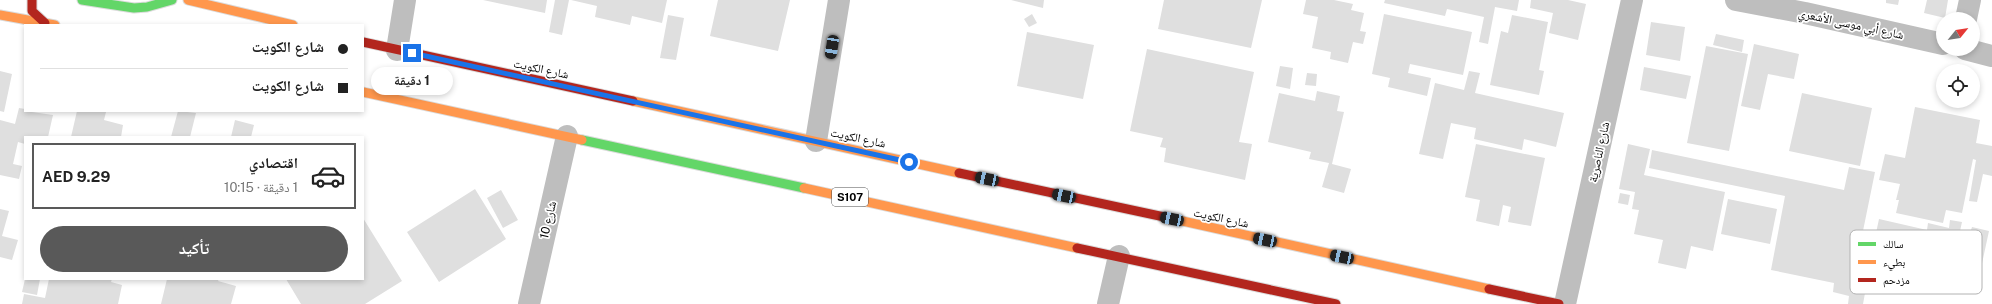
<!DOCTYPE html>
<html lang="ar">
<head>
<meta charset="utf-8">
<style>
  :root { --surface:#fff; --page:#f2f2f2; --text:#222; --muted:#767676; --line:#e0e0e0; --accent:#595959 }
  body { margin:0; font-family:"Public Sans","Noto Naskh Arabic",sans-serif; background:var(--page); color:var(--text); direction:rtl; height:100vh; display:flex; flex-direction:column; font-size:15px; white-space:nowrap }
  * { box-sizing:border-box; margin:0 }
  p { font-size:13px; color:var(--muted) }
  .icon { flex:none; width:22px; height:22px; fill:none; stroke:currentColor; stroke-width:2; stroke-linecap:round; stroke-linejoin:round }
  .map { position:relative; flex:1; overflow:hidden; direction:ltr }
  .drawer { position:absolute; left:24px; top:136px; width:340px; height:144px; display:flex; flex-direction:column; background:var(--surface); border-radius:0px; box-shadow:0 2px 6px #0003; direction:rtl }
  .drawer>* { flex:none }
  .hud { position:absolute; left:24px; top:24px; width:340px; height:88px; border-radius:0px; box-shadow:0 2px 6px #0003; direction:rtl; display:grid; align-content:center; height:88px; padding:0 16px; background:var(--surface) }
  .needle { width:26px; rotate:60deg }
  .buttons { position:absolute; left:1936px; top:12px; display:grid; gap:8px }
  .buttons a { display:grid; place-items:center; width:44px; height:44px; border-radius:50%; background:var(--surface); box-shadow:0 2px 6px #0003; font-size:20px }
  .end { position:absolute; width:18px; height:18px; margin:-9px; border:5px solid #1a73e8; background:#fff; box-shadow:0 0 0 2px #fff }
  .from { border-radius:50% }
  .bubble { position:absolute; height:28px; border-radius:14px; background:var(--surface); box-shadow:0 2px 6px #0003; font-size:13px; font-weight:700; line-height:28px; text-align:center; direction:rtl }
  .car { position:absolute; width:12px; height:24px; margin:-12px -6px; border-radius:5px; box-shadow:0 0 3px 1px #0007; background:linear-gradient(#222 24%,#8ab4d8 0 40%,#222 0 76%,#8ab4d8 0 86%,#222 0) }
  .hud b { display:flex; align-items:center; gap:14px; height:38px; font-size:15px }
  .hud b+b { border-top:1px solid var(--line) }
  .hud i { width:10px; height:10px; background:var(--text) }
  ul { padding:7px 0 0; list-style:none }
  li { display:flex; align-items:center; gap:12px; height:66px; margin:0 8px 6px; padding:0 8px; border:2px solid transparent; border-radius:0px }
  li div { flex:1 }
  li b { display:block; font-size:15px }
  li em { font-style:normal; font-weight:700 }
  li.selected { border-color:var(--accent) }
  li>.icon { width:36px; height:36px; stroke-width:1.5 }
  .primary-button { display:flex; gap:8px; margin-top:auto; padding:8px 16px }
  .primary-button a { flex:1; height:46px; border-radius:24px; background:var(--accent); color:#fff; font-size:16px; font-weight:700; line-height:46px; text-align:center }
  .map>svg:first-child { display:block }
  .building { fill:#dfdfdf }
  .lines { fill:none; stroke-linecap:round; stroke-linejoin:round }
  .fast-casing { stroke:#dbdbdb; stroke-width:11 }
  .slow-casing { stroke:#dbdbdb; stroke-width:11 }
  .jam-casing { stroke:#dbdbdb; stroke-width:11 }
  .street { stroke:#bebebe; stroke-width:22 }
  .fast { stroke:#63d668; stroke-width:9 }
  .slow { stroke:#ff974d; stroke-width:9 }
  .jam { stroke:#b3261e; stroke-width:9 }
  .route { stroke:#1a73e8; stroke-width:5 }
  .labels { text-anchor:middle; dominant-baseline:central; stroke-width:3.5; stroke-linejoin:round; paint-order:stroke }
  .shield { fill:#fff; stroke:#4c4c4c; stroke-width:1 }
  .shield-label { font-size:11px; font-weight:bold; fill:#000 }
  .street-label { font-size:12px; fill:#000; stroke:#fff }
  .key { fill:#fff; stroke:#b2b2b2; stroke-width:1 }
  .key-label { font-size:11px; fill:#000 }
</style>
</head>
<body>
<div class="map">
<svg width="1992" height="304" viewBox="0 0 1992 304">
  <rect width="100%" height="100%" fill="#fff"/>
  <!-- building -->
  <path class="building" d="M483,0H547L545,13Z
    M555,0H569L562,35L549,32Z
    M571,0H667L662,23L632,16L630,25L595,17L597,6Z
    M718,0H790L778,51L710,36Z
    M1011,0H1044L1043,8Z
    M1164,0H1262L1251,48L1158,29Z
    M1306,0H1334L1353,4L1351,10L1364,13L1360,31L1366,32L1363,44L1353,42L1348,63L1330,59L1331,52L1312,48L1318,17L1303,14Z
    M1385,0H1519L1517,11L1495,7L1488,44L1479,42L1484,17L1447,9L1445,16L1384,3Z
    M1531,0H1568L1586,4L1578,40L1549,33L1553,13L1530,8Z
    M1886,0H1899L1898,5L1886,3Z
    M1927,0H1948L1945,18L1924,13Z
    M1032,14L1037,23L1029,27L1024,19Z
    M1384,14L1472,32L1463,75L1410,64L1408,73L1431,78L1427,96L1388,87L1390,78L1372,74Z
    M668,15L684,18L676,60L660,58Z
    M1512,15L1548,22L1539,70L1544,71L1539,95L1490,85L1501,31L1508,33Z
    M1651,22L1685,27L1680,61L1646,55Z
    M1027,32L1094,45L1083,99L1017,86Z
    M1716,34L1744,40L1742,52L1713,45Z
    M1754,44L1799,54L1794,79L1768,74L1760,110L1741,106Z
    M1706,46L1748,54L1729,151L1687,143Z
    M1147,49L1254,72L1239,142L1252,144L1245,180L1164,162L1166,148L1160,147L1163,138L1130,131Z
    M1280,66L1293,68L1290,89L1276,86Z
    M1644,67L1691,76L1686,99L1640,90Z
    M0,71L12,74L4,112L0,111Z
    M1469,71L1480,73L1475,93L1564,113L1556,147L1524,139L1522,150L1474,139L1476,128L1451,123L1443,159L1419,154L1435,83L1464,90Z
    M1307,73L1317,74L1316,86L1305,85Z
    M1317,91L1340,96L1337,111L1344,112L1332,164L1351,169L1344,193L1322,187L1329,163L1309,159L1311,152L1268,142L1279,93L1315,101Z
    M1802,93L1872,108L1860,166L1789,151Z
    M1915,107L1980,120L1976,143L1992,146V176L1983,174L1977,202L1969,201L1976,160L1973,159L1962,213L1946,210L1943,223L1896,213L1899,200H1896L1900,184L1879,180L1885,154L1905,158Z
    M19,108L25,109V111L53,115L48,137H25V144L18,142L13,164L22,166L19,179L0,175V120L15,124Z
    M77,111L106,112L104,120L123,125L121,137H71Z
    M178,111L196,113L190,137H171Z
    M235,120L254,125L251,137H231Z
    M1476,144L1545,158L1531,226L1508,222L1511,207L1503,205L1499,226L1476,221L1480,200L1465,197Z
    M1628,144L1650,149L1644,175L1725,192L1713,251L1691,246L1686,269L1658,263L1663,240L1634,234L1639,210L1632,209L1635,192L1619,189Z
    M1652,150L1844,190L1849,167L1875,172L1853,280L1867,282L1863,304H1848L1849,296L1833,292L1834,283L1771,270L1785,196L1649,168Z
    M475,189L506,239L439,282L407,232Z
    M501,190L518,220L503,228L487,198Z
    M1620,193L1630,195L1628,205L1618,203Z
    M1728,199L1777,209L1770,244L1721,234Z
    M0,209L9,211L2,236L18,240L12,260L0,257Z
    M363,218L402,281L365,304H301L286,279H363Z
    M1879,219L1927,230L1928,223L1949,228L1950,220L1962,222L1960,231L1970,233L1972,227L1989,231L1978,282L1963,279L1962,284L1948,281L1947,287L1875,271L1880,249L1873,247Z
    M25,279H40L37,295L22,292Z
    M49,279H112L111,282L122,285L118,304H22L24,294L45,298Z
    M167,279H219L218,281L236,286L231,304H161Z"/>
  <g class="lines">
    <!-- fast casing -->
    <g class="fast-casing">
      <path id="fast" d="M82,0L134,8L147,7L172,0
        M582,140L804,188"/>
    </g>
    <!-- slow casing -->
    <g class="slow-casing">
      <path id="slow" d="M188,0L293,25
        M0,15L55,25
        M363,92L582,140
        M633,101L959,173
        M804,188L1077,248
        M1169,218L1489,289"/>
    </g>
    <!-- jam casing -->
    <g class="jam-casing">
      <path id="jam" d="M32,0V11L45,23
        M363,42L633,101
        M959,173L1169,218
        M1077,248L1336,304
        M1489,289L1559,304"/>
    </g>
    <!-- street -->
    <path class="street" d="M1736,0L1805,13L1943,44
      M1966,19L1970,0
      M1965,49L1992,56
      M397,50L405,0
      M816,141L839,0
      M529,304L567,136
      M1108,304L1119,256
      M1565,304L1632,0"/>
    <!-- fast -->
    <use href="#fast" class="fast"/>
    <!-- slow -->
    <use href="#slow" class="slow"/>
    <!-- jam -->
    <use href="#jam" class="jam"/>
  </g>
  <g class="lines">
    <!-- route -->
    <path class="route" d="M412,53L909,162"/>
  </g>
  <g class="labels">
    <!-- shield labels -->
    <rect class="shield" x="832" y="188" width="36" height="18" rx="3"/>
    <g class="shield-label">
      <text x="850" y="197">S107</text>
    </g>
    <!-- street labels -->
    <g class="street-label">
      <text transform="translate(1851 24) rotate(12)">شارع أبي موسى الأشعري</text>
      <text transform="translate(541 69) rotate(12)">شارع الكويت</text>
      <text transform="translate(858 138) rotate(12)">شارع الكويت</text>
      <text transform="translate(1599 152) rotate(-78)">شارع الناصرية</text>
      <text transform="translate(1221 218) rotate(12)">شارع الكويت</text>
      <text transform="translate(548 220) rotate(-77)">شارع 10</text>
    </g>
  </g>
  <!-- legend -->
  <rect x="1850" y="230" width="132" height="64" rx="6" class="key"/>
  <rect x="1858" y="242" width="18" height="4" fill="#63d668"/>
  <rect x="1858" y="260" width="18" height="4" fill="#ff974d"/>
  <rect x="1858" y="278" width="18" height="4" fill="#b3261e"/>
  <g class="key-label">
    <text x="1883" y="248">سالك</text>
    <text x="1883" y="266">بطيء</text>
    <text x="1883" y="284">مزدحم</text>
  </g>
</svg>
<div class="buttons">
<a><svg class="needle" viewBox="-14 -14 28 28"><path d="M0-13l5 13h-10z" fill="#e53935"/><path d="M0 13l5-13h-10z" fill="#767676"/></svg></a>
<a><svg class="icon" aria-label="locate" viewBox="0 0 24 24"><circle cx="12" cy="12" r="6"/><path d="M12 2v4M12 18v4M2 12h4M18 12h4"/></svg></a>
</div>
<i class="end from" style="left:909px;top:162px"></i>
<i class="end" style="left:412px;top:53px"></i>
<div class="bubble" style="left:371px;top:67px;width:82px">1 دقيقة</div>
<i class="car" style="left:832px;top:47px;rotate:189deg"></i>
<i class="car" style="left:987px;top:179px;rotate:282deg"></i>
<i class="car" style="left:1064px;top:196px;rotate:282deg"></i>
<i class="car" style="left:1172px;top:219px;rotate:282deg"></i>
<i class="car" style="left:1265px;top:240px;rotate:282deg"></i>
<i class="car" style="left:1342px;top:257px;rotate:282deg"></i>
<div class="hud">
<b><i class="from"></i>شارع الكويت</b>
<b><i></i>شارع الكويت</b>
</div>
<section class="drawer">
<ul>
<li class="selected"><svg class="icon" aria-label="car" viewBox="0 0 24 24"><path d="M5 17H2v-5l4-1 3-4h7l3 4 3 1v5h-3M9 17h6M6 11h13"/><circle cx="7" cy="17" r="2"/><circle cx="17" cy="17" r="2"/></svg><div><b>اقتصادي</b><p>1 دقيقة · 10:15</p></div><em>AED 9.29</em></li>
</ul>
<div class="primary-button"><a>تأكيد</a></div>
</section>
</div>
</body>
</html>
